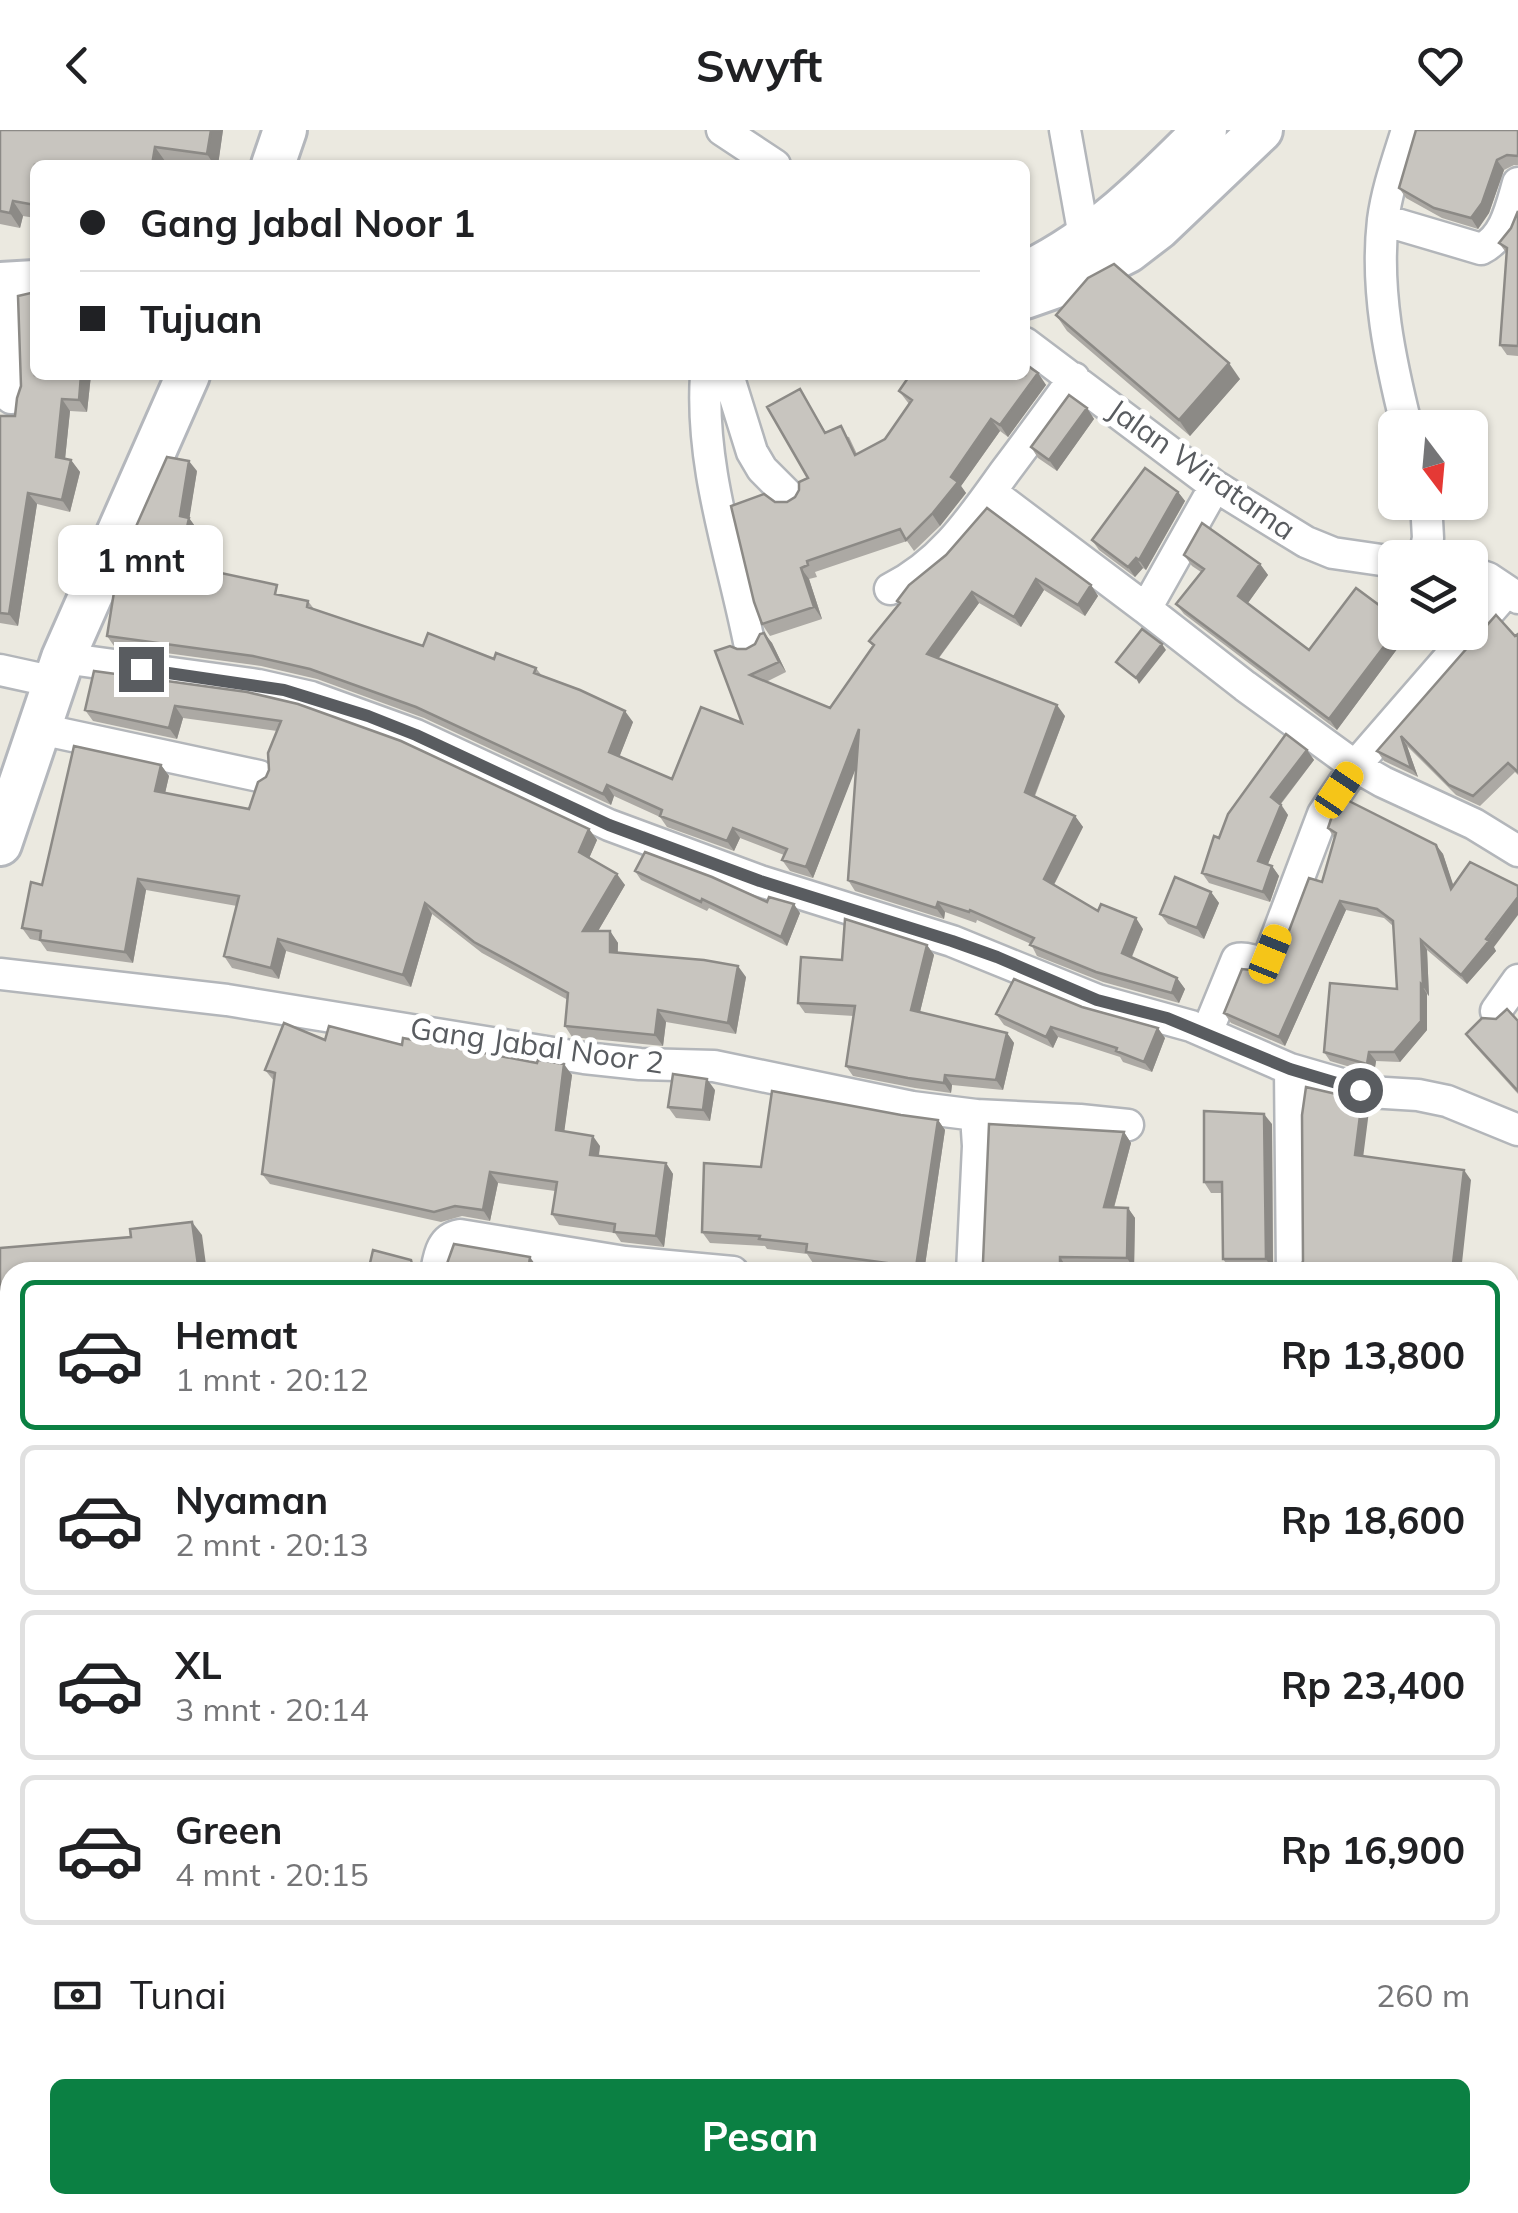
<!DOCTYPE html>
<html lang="id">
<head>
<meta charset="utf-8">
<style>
  :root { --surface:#fff; --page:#f6f6f6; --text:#202124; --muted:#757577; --line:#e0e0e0; --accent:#0b8043 }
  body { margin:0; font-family:Mulish,sans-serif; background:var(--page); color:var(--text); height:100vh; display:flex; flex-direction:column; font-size:38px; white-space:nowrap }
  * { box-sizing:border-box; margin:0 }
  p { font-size:32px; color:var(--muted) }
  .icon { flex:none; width:55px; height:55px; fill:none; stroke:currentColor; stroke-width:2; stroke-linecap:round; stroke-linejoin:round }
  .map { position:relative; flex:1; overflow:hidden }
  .panel { position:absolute; left:0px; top:1132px; width:1520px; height:952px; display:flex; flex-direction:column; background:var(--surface); border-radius:30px 30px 0 0; box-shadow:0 2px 8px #0004 }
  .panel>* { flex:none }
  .banner { position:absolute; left:30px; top:30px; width:1000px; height:220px; border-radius:15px; box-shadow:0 2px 8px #0004; display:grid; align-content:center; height:220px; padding:0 50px; background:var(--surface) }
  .needle { width:65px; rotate:164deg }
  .tools { position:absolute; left:1378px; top:280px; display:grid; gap:20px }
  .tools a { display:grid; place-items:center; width:110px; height:110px; border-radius:15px; background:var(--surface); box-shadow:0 2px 8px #0004; font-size:50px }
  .end { position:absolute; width:45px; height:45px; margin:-22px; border:12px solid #595c60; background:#fff; box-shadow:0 0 0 5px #fff }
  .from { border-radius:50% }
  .bubble { position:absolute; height:70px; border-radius:15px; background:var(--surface); box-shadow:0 2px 8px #0004; font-size:32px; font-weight:700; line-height:70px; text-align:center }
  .car { position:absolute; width:30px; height:60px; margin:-30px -15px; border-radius:12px; box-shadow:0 0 8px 2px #0007; background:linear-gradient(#f5c518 24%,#345 0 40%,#f5c518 0 76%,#345 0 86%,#f5c518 0) }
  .banner b { display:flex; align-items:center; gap:35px; height:95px; font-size:38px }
  .banner b+b { border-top:2px solid var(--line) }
  .banner i { width:25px; height:25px; background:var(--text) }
  ul { padding:18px 0 0; list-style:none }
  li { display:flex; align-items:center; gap:30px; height:150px; margin:0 20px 15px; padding:0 30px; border:5px solid var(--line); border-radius:15px }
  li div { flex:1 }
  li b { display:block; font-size:38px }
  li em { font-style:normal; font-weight:700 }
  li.current { border-color:var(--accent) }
  li>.icon { width:90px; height:90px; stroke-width:1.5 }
  .pay { display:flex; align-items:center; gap:25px; height:110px; padding:0 50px; font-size:38px }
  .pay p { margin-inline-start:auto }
  .button { display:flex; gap:20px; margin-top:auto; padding:20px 50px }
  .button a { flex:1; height:115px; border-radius:15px; background:var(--accent); color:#fff; font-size:40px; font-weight:700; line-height:115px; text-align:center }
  header { display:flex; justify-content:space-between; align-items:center; height:130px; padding:0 50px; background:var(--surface); font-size:45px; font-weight:700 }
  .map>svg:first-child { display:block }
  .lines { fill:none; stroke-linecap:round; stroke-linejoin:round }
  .street-casing { stroke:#b3b6ba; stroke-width:35 }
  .secondary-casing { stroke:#b4b7bc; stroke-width:48 }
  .street { stroke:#fff; stroke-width:30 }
  .secondary { stroke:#fff; stroke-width:42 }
  .wall { fill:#aca9a4 }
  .shaded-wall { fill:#8c8a86 }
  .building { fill:#c8c5bf; stroke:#8c8a86; stroke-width:2.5 }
  .route { stroke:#595c60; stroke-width:12 }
  .labels { text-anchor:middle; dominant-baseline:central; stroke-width:10; stroke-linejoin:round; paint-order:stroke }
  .street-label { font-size:30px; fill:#595c60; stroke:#fff }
</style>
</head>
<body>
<header><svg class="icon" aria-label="back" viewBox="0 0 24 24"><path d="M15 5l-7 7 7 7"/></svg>Swyft<svg class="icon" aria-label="heart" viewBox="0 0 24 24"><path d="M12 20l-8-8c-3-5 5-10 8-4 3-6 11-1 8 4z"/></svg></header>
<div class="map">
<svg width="1518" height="2083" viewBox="0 0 1518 2083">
  <rect width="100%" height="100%" fill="#ebe9e0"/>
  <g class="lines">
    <!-- street casing -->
    <g class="street-casing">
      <path id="street" d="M722,0L775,35
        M1065,0L1087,123
        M1383,90L1481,119C1505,108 1511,77 1518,53
        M7,154L11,268
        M1025,213L1215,356L1306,412L1333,423L1395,432
        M706,245C700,337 731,423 749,512
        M728,245L752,322L762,339L789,366
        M1407,298C1390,230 1375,160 1383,90C1387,59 1398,29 1407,0
        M1215,356L1152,468L1145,478L1245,556L1355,636L1383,652L1474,694L1518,721
        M991,362L1145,478
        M1424,428L1428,408L1426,372
        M1470,442L1488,448L1518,468
        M890,459C942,433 971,389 1004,343C1028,311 1051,280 1074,248
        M63,528L258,555L311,567L416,605L609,695L760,751L952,811L1097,870L1191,896L1290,939L1369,962L1418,965L1447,971L1518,1000
        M0,540L55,552
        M40,599L259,646
        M0,844L227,870L584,928L640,934L714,936L912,977L976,985L978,1016L972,1142
        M1496,881L1518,850
        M1207,902L1237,829C1250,825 1260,840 1270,824L1323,684L1355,636L1507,461
        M1290,939L1292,1142
        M976,985L1080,990L1128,995
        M436,1142C439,1126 441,1108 460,1105L625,1132L733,1142
        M0,1386L10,1388
        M1510,1530L1518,1531
        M0,1831L10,1832
        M0,2019H10
        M1510,2046H1518
        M90,2075V2083
        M1248,2075C1286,2083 1308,2083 1347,2075"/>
    </g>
    <!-- secondary casing -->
    <g class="secondary-casing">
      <path id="secondary" d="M273,35L285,0
        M1030,141C1099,107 1151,54 1205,0
        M0,154L35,152
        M1025,167L1065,153L1128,121L1158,98L1261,0
        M0,714L63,528L188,245"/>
    </g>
    <!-- street -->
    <use href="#street" class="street"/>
    <!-- secondary -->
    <use href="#secondary" class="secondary"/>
  </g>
  <!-- wall -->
  <path class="wall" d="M0,0H223L218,35H191L165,31L35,35V88L23,86L20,98L0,94Z
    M1518,0V35H1514L1504,40L1489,83L1478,99L1442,88L1406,68L1399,58Z
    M1518,81V226L1507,225L1500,215L1507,124L1499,113L1511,98Z
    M1056,185L1240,249L1190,306L1067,201Z
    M1038,243L1046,255L1008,307L1000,301L961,356L966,363L940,396L914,421L907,411L815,442L817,447L809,449L822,489L770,506L762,494L775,372H787L795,367L808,348L800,259L826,303L849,307L857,324L885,309L909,274L899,261Z
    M35,245H91L87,282L70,281L65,329L71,330L80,342L70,382L37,374L18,496L0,493V286H15Z
    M1087,278L1094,289L1057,341L1038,328L1031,317Z
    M197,341L189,388L197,399L188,436L284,466L308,471L314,479L423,516L536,538L542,546L633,592L619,627L672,649L742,593L737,519H746L755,514L764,503L772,513L786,542L766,552L830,578L873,517L869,511L946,425L1091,455L1098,466L1085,486L1044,460L1021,497L979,473L939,528L1065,586L1035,666L1075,686L1083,697L1054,755L1098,781L1143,799L1132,827L1177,848L1185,859L1179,873L1103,852L1037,826L1031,814L977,790L976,793L945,782L944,789L855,761L848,750L856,636L813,748L790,741L782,730L784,725L740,708L734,721L667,697L660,687L614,666L611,675L424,588L317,549L261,536L114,516L107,506Z
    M1178,362L1185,371L1146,440L1143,438L1135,447L1099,420L1092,410Z
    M1184,425L1260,434L1268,445L1248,473L1309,520L1409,503L1337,600L1184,484L1176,474L1201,442L1192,436Z
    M1518,504V645L1515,642L1480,676L1456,665L1407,616L1418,647L1384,631L1377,621Z
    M247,562L589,699L597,710L589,728L625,755L598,801H610L618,813V823L746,847L736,904L666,892L663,916L572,907L565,896L568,870L482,823L432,784L411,857L286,821L279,849L232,838L224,826L237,776L146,760L133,833L47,821L40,811L30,809L22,798L42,755L161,635L169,646L165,663L249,679L269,640L277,601L183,588L177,609L93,591L85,580Z
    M1307,620L1314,630L1281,674L1288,685L1268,734L1272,736L1279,746L1270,772L1209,753L1202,743L1219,708Z
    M1328,698L1436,715L1443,724L1453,756L1496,821L1467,854L1427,820L1429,866L1427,864V900L1400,932L1376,931L1374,944L1330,931L1324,922L1397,859L1393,796L1384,788L1346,780L1285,916L1231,893L1224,883L1281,822L1322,752L1334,708Z
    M635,741L767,772L800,783L787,816L709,778L707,781L641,750Z
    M1211,762L1219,773L1204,809L1168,794L1160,784Z
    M927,815L934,825L920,882L1007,903L1014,913L1003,960L952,955L951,963L915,958L853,946L846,936L854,886L805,883L798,873L842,830Z
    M1082,877L1165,908L1152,942L1123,932L1120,927L1058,907L1053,918L1004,895L996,884Z
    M1518,891V964L1472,913L1466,904Z
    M325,910L402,915L572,945L564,1001L600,1016L599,1026L666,1033L673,1044L664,1117L621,1112L615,1103L559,1095L552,1084L555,1061L498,1053L490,1091L462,1086L441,1092L270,1054L262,1044L274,951L265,940Z
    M715,960L710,991L676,988L668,977Z
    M901,985L938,990L945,1000L924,1142H888L813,1133L807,1124L767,1119L765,1116L710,1113L702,1102L761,1037Z
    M1272,994L1273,1140H1231L1223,1129L1222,1063H1211L1204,1052Z
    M1124,1002L1131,1013L1114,1078H1128L1135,1088L1134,1139L1067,1138V1142H981L980,1141Z
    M202,1105L10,1142V1258H0V1118Z
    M1518,1381V1477L1510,1476V1395L1516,1397Z
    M10,1834V2002L0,2000V1836Z
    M1510,1948H1518V2027L1510,2029Z
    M787,2075H866L868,2082L789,2083Z"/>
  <!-- shaded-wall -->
  <path class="shaded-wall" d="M211,0H223L218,35H214L207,24Z
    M155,17L165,31V35H152Z
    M1497,30L1504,40L1489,83L1478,99L1471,88Z
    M13,71L23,86L20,98L10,83Z
    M1229,233L1240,249L1190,306L1179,290Z
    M1038,243L1046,255L1008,307L1000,295Z
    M81,245H91L87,282L79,270Z
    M62,269L70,281L64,339L56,327Z
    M1087,278L1094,289L1057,341L1049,330Z
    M991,289L1000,301L961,356L966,363L940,396L932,384L951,347Z
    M71,330L80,342L70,382L62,370Z
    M189,331L197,341L189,391V388L197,399L187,445L179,434L180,386Z
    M1178,362L1185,371L1146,440L1139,430Z
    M28,363L37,374L18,496L9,484Z
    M1136,428L1143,438L1135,447L1128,437Z
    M1260,434L1268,445L1245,477L1238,466Z
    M801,438L809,449L822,489L814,477Z
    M1036,449L1044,460L1021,497L1014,487Z
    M1091,455L1098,466L1085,486L1078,475Z
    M972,462L979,473L934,534L927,524Z
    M1395,502L1409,503L1337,600L1329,589Z
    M1438,502H1446L1437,513L1433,507Z
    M764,503L772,513L786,542L779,532Z
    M1162,514L1166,520L1139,554L1136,548Z
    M1057,575L1065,586L1032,672L1025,662Z
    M175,576L183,588L177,609L169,598Z
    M625,581L633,592L617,633L609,622Z
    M859,599L867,610L813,748L806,737Z
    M1401,606L1407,616L1418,647L1411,638Z
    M1307,620L1314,630L1278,677L1271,667Z
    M161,635L169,646L163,672L155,661Z
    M607,655L614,666L611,675L603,664Z
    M1281,675L1288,685L1265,741L1258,731Z
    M1075,686L1083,697L1051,760L1044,749Z
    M733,698L740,708L734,721L727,711Z
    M589,699L597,710L587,733L579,722Z
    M1436,715L1443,724L1458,769L1451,759Z
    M1272,736L1279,746L1270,772L1263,762Z
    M617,744L625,755L591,813L583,801Z
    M138,749L146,760L133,833L125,822Z
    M1211,762L1219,773L1204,809L1197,798Z
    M1518,767V785L1494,817L1496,821L1467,854L1461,845Z
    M1340,771L1346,780L1285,916L1279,907Z
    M938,772L945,782L944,789L936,778Z
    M425,773L432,784L411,857L403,845Z
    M794,774L800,783L787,816L781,807Z
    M1136,788L1143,799L1129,833L1122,823Z
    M610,801L618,813L617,833L610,822Z
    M278,809L286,821L279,849L271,838Z
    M1421,810L1427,820L1429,866L1423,856Z
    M927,815L934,825L918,890L911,880Z
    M738,836L746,847L736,904L728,893Z
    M1177,848L1185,859L1179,873L1172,863Z
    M1421,854L1427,864V900L1400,932L1394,922Z
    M658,880L666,892L663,916L655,905Z
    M1051,897L1058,907L1053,918L1046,907Z
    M1158,898L1165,908L1152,942L1144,932Z
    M1007,903L1014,913L1003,960L996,950Z
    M1369,922L1376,931L1374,944L1367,934Z
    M564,934L572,945L563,1011L556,1000Z
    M945,945L952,955L951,963L944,953Z
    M707,949L715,960L710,991L703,980Z
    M1362,970L1369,981L1362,1036L1355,1025Z
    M1264,984L1272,994L1273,1140L1266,1129Z
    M938,990L945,1000L924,1142H920L916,1137Z
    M1124,1002L1131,1013L1111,1088L1104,1077Z
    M593,1006L600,1016L597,1036L590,1025Z
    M666,1033L673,1044L664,1117L656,1106Z
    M1464,1040L1471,1050L1461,1142H1452Z
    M490,1042L498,1053L490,1091L483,1080Z
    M1128,1078L1135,1088L1134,1139L1127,1128Z
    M192,1092L202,1105L207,1142H199Z
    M530,1127L537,1137L536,1142H528Z
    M1060,1127L1067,1138V1142H1060Z
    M63,2075H72L71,2083H67Z
    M174,2075H184V2083H174Z"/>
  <!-- building -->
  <path class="building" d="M0,0H211L207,24L155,17L152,35H35V75L13,71L10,83L0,81Z
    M1416,0H1518V26L1507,25L1497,30L1482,73L1471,88L1434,78L1399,58Z
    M1518,81V216L1500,215L1507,118L1499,113L1511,98Z
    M1114,134L1229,233L1179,290L1056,185L1088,148Z
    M35,162V245H81L79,270L62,269L56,327L71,330L62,370L28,363L9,484L0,483V286H15L17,268L21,256L18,166Z
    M1025,234L1038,243L1000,295L991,289L951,347L958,352L932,384L906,410L900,399L807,431L808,435L801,438L814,477L762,494L754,472L731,376L764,364L775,372H787L795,367L799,360V352L808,348L767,277L800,259L825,303L841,296L855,325L885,309L912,270L899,261L910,245H1025Z
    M1069,265L1087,278L1049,330L1031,317Z
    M167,327L189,331L180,386L189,388L179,434L277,455L275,464L308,471L307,477L423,516L428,503L494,529L496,523L536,538L534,543L580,560L625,581L609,622L672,649L701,577L742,593L715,521L730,516L737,519H746L755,514L760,504L764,503L779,532L750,545L830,578L874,515L869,511L900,473L897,471L909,455L946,425L987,378L1091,455L1078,475L1036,449L1014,487L972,462L927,524L1057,575L1025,662L1075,686L1044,749L1098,781L1101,774L1136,788L1122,823L1177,848L1172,863L1096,842L1030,815L1034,808L970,780L969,782L938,772L936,778L848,750L859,599L806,737L782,730L787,719L733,698L727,711L660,686L662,680L607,655L603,664L416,577L310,539L253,526L107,506L118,437Z
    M1145,338L1178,362L1139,430L1136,428L1128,437L1092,410Z
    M1202,393L1260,434L1238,466L1309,520L1356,458L1395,487V502L1329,589L1176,474L1204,439L1184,425Z
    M1496,485L1515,506L1518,504V642L1508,633L1473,666L1449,655L1401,606L1411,638L1377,621Z
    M1142,499L1162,514L1136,548L1116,532Z
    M94,541L247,562L298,574L401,611L589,699L579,722L617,744L583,801H610V822L704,830L738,836L728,893L658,880L655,905L565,896L568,863L474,812L425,773L403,845L278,809L271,838L224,826L239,766L138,749L125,822L40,810L41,801L22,798L31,752L42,755L74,616L161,635L155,661L249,679L258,652L266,647L269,640L268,623L281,591L175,576L169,598L85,580Z
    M1286,604L1307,620L1271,667L1281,675L1258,731L1272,736L1263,762L1202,743L1214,706L1219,708L1228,684Z
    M1343,668L1436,715L1451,759L1470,732L1518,756V767L1486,809L1489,811L1461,845L1421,810L1423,856L1421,854V891L1394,922H1369L1367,934L1324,922L1330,853L1397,859L1393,791L1377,779L1340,771L1279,907L1224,883L1242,839L1262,841L1281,822L1309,748L1322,752L1336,703L1328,698L1333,683Z
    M645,722L712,747L767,772L769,767L794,774L781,807L702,769L701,772L635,741Z
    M1175,747L1211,762L1197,798L1160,784Z
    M845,789L927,815L911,880L1007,903L996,950L945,945L944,953L908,948L846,936L855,876L798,873L801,827L842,830Z
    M1014,849L1082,877L1158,898L1144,932L1116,921L1117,918L1051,897L1046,907L996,884Z
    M1507,879L1518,891V961L1466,904L1482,888L1496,889Z
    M284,893L325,910L329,896L402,915L403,908L537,933L538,930L564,934L556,1000L593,1006L590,1025L666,1033L656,1106L614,1102L615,1094L552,1084L557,1052L490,1042L483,1080L455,1076L434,1082L262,1044L275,943L265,940Z
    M673,944L707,949L703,980L668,977Z
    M1306,957L1362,970L1355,1025L1464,1040L1452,1142H1299L1303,1131L1302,985Z
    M772,961L901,985L938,990L916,1137L806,1122L807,1114L759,1109L760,1106L702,1102L704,1033L761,1037Z
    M1204,981L1264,984L1266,1129H1223L1222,1052H1204Z
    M989,994L1124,1002L1104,1077L1128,1078L1127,1128L1060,1127V1142L980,1141L983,1132Z
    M192,1092L199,1142H10V1244H0V1118L131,1107L130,1099Z
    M454,1114L530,1127L528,1142H444Z
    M373,1120L411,1130L414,1142H368Z
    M612,1140L638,1142H612Z
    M1518,1381V1468L1510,1467V1395L1516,1397Z
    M5,1638H10V1695H4Z
    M10,1834V1990L0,1988V1836Z
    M1510,1948H1518V2018L1510,2016Z
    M10,2021V2075H63L65,2080L69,2083H0V2024Z
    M1518,2051V2083H1440L1439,2075H1510V2053Z
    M97,2075H174V2083H92L97,2078Z
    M787,2075H836L788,2082Z
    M1119,2078L1130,2083H1117Z"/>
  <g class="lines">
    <!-- route -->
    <path class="route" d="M141,539L284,560L368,586L416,605L609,695L760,751L952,811L997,827L1097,870L1167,888L1290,939L1360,960"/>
  </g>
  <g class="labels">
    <!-- street labels -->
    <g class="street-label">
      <text transform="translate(1202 339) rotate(35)">Jalan Wiratama</text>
      <text transform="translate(537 915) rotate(8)">Gang Jabal Noor 2</text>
    </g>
  </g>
</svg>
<div class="tools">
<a><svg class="needle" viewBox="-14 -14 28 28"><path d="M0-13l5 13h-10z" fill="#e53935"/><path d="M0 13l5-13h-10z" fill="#757577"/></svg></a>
<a><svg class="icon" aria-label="layers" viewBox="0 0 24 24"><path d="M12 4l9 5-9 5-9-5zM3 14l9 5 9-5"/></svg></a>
</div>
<i class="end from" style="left:1360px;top:960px"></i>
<i class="end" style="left:141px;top:539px"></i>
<div class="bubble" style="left:58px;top:395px;width:165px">1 mnt</div>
<i class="car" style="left:1339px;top:660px;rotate:34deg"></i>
<i class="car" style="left:1270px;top:824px;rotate:22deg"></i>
<div class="banner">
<b><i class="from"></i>Gang Jabal Noor 1</b>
<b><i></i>Tujuan</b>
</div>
<section class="panel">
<ul>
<li class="current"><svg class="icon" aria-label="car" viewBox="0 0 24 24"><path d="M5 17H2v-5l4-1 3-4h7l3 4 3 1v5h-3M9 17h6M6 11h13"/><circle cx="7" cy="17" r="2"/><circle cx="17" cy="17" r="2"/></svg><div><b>Hemat</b><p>1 mnt · 20:12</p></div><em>Rp 13,800</em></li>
<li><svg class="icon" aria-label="car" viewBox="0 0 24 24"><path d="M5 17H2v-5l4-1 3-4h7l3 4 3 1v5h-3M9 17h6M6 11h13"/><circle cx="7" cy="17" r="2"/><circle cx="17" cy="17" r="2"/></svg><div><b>Nyaman</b><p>2 mnt · 20:13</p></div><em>Rp 18,600</em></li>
<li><svg class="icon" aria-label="car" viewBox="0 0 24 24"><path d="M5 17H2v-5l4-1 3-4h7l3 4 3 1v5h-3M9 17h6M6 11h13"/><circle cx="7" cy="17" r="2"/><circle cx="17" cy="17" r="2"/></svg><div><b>XL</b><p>3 mnt · 20:14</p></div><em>Rp 23,400</em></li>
<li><svg class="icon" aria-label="car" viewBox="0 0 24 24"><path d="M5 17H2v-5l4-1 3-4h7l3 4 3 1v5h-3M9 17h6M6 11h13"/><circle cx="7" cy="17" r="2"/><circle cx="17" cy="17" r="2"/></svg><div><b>Green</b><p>4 mnt · 20:15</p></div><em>Rp 16,900</em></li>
</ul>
<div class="pay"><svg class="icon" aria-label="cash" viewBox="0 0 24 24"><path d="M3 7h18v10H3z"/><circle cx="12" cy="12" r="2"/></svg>Tunai<p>260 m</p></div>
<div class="button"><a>Pesan</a></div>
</section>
</div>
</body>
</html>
